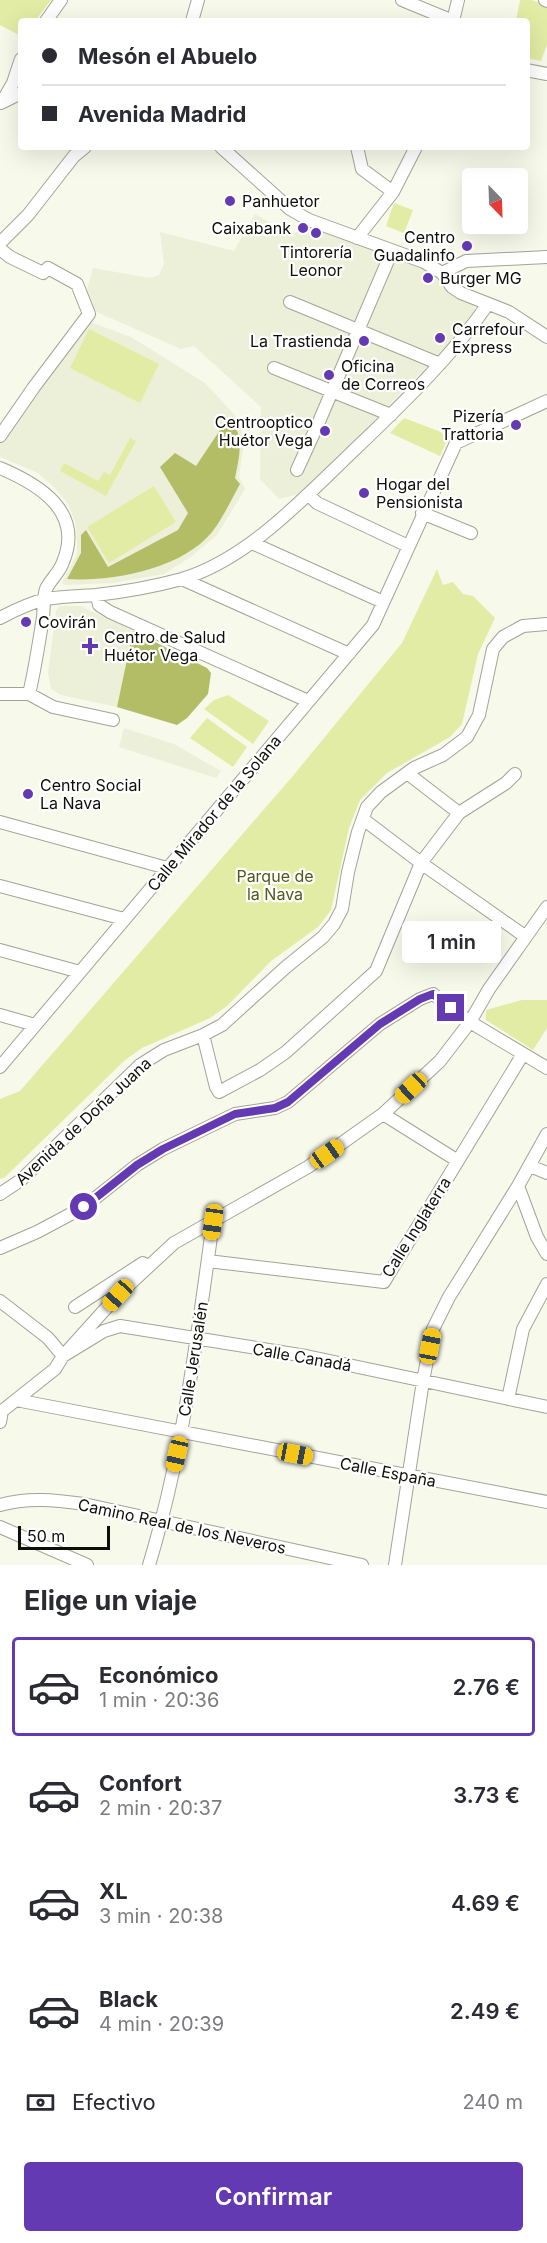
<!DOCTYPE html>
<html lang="es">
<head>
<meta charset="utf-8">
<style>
  :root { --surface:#fff; --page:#f2f2f3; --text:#2b2b33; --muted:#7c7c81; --line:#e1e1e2; --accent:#633ab2 }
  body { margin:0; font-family:Inter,sans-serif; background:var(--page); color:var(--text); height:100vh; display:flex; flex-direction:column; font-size:22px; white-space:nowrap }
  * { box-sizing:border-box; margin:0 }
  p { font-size:20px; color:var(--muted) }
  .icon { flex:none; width:33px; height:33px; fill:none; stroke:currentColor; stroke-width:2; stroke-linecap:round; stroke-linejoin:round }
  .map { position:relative; height:1565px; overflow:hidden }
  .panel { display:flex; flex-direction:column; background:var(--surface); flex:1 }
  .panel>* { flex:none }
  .hud { position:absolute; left:18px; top:18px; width:512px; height:132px; border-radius:6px; box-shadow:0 6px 24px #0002; display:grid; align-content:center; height:132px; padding:0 24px; background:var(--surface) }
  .needle { width:39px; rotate:157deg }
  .fabs { position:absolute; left:462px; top:168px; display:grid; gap:12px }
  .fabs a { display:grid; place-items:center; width:66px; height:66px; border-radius:6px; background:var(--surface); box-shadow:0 6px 24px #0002; font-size:30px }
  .scale { position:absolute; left:18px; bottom:15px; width:92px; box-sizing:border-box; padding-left:6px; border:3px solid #0f0f0a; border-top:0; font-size:16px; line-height:21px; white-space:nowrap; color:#0f0f0a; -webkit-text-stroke:4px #fff; paint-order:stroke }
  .end { position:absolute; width:27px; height:27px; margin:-14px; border:8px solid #633ab2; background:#fff; box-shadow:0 0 0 3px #fff }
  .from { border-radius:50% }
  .bubble { position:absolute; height:42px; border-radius:6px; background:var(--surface); box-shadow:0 6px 24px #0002; font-size:20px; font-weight:600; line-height:42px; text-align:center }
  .car { position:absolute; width:18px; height:36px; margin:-18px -9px; border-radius:8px; box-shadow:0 0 4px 2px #0007; background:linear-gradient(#f5c518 24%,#345 0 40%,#f5c518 0 76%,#345 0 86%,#f5c518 0) }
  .hud b { display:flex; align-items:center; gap:21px; height:57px; font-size:22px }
  .hud b+b { border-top:2px solid var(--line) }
  .hud i { width:15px; height:15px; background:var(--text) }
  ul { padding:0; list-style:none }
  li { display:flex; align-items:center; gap:18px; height:99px; margin:0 12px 9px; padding:0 12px; border:3px solid transparent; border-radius:6px }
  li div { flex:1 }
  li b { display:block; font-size:22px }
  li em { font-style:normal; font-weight:600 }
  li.active { border-color:var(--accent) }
  li>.icon { width:54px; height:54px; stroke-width:1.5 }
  h2 { padding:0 24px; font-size:27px; line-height:72px }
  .pay { display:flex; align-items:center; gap:15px; height:66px; padding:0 24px; font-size:22px }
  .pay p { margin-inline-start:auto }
  .primary-button { display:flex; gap:12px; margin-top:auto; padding:12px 24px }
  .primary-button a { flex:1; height:69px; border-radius:6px; background:var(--accent); color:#fff; font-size:24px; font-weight:600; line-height:69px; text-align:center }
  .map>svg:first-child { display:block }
  .built { fill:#ecf0d9 }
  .green { fill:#e3eca4 }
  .forest { fill:#b3bd66 }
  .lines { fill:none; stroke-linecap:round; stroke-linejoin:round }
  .minor-casing { stroke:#a2a495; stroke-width:14 }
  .minor { stroke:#fff; stroke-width:12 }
  .route { stroke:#633ab2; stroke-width:8 }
  .poi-dot { fill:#633ab2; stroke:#fff; stroke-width:2 }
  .labels { text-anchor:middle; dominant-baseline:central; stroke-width:4.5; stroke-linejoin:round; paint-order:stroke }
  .poi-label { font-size:16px; fill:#0f0f0a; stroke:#fff; text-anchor:start }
  .street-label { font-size:16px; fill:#0f0f0a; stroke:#fff }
  .park-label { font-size:16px; fill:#535818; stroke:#fff }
</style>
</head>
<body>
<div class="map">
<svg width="547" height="1565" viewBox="0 0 547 1565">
  <rect width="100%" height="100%" fill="#f7f9ea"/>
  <!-- built -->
  <path class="built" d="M255,214L294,237L300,223L433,269L454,296L474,305L476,314L461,332L332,463L299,494L279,499L260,479L261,407L194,346L181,349L92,310L85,298L93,268L150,278L159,275L164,264L160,232L234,251Z
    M90,322L131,337L205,383L234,414L241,427L243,449L239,477L245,489L217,535L192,556L164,574L113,583L66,585L62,583L77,554V540L75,522L68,504L55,488L38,473L0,457V443L27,403Z
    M59,606H81L133,631L117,707L61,695L51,689L48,673L56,611Z
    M124,728L174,744L221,771L216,778L119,747Z"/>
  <!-- green -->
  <path class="green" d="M0,0H51L35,21H21V36L0,25Z
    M520,0H531L547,5V45L541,61L527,58L526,21H516Z
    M394,203L413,210L404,233L386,226Z
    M89,329L159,364L140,403L70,368Z
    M404,418L441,432L447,440L440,456L390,433Z
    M130,438L136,441L106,496L60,471L64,463L98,481L104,472L110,475Z
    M154,486L176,522L109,563L87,527Z
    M437,569L443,585L453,582L463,594L473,596L495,618L478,654L462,724L450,737L387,773L360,800L349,828L331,910L318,927L271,961L227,1006L210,1018L142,1048L124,1061L5,1177L0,1179V1099L20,1091L292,777L402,643Z
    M228,695L269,721L253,744L204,709L214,700Z
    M207,718L247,747L233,767L190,738Z
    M522,1000H547V1028L533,1050L486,1020V1010Z"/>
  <!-- forest -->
  <path class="forest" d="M228,418C246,434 239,457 235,478L240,484C231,500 223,518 212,532C182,569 112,582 67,579L81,553V535L86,530L108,567L178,530L188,513L160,467L175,453L196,466Z
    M133,631L207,668L211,673L208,694L187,718L177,725L117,707Z"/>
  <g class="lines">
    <!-- minor casing -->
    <g class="minor-casing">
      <path id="minor" d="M402,0L453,21
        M545,0L547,1
        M46,21L61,0
        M192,21L198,0
        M453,21L458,0
        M526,70L547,74
        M2,102L13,83L21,59
        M1,103L21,93
        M221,147L290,209L309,220L424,262L442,273L452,287L461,293L509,312L547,337
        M357,147L362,169L393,192
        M357,238L393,192L416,147
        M0,243L28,215L74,156L85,147
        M0,249L10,257L43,273L48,268L77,284L89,314L34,387L0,436
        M442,273L466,261L547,257
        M290,302L440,364
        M274,368L391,415
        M0,468C40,485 84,512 63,562C60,572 50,580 46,589C43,597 44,609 43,617C39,643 35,669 29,694
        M297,470L318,424L392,251
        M308,494L317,503L408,546
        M422,513L471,533
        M252,543L383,602
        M182,579L349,654
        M97,595L99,605L110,612L308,701
        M0,618C15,610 30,603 46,599C63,596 80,596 96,595C123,592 156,586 182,579C247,559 301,501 349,455C398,408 449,360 488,304
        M0,694H29L53,707L113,720
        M407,773L459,813
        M363,819L421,863L526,937
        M0,822L167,868
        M0,886L124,919
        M0,950L80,972
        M0,1015L35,1025
        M203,1035L216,1087L219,1092L260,1070L286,1052L376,971L421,863L459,813L506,783L515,774
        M0,1067L373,625L456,443L547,401
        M383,1114L458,1161
        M530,1166L547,1173
        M518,1186L537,1237L547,1254
        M0,1194L21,1180L140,1065L164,1050L203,1035L222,1025L286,967L323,937L334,924L342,909L348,872L358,832L367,807L381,792L414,768L443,755L467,737L479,715L493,649L503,637L523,626L547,624
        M0,1248L37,1232L84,1207L137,1165L163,1149L235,1114L275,1108L288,1102L380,1024L420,999L433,994L470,1022L547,1068
        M208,1261L384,1282L523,1054
        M0,1301L48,1338L63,1356L104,1331L120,1326L306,1356L547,1407
        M75,1307L143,1263
        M508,1399L523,1329L547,1284
        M16,1400L547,1502
        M0,1422L2,1411L55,1369L63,1356L118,1295L174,1243L308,1167L383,1114L440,1061L470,1022L489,989L547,907
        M0,1505C28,1497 55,1500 84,1504L362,1565
        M0,1527L87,1565
        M149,1565C183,1453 197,1338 213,1222
        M395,1565L423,1381L433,1329L449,1297L518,1186L547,1134"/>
    </g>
    <!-- minor -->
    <use href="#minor" class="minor"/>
  </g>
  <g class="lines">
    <!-- route -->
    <path class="route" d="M84,1207L137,1165L163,1149L235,1114L275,1108L288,1102L380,1024L420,999L433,994L451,1008"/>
  </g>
  <!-- markers -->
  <g class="poi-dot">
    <circle cx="230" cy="201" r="6"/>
    <circle cx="303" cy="228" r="6"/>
    <circle cx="316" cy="233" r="6"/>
    <circle cx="467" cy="246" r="6"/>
    <circle cx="428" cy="278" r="6"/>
    <circle cx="440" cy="338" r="6"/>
    <circle cx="364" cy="341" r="6"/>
    <circle cx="329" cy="375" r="6"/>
    <circle cx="516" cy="425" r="6"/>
    <circle cx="325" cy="431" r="6"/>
    <circle cx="364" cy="493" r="6"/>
    <circle cx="26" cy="622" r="6"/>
    <path d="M87 637h6v6h6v6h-6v6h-6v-6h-6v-6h6z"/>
    <circle cx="28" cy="794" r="6"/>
  </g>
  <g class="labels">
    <!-- poi labels -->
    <g class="poi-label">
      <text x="242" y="201">Panhuetor</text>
      <text x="291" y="228" text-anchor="end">Caixabank</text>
      <text x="455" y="237" text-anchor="end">Centro<tspan x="455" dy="18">Guadalinfo</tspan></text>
      <text x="316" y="252" text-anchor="middle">Tintorería<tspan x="316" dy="18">Leonor</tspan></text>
      <text x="440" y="278">Burger MG</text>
      <text x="452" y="329">Carrefour<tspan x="452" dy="18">Express</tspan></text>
      <text x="352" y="341" text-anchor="end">La Trastienda</text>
      <text x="341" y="366">Oficina<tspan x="341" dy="18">de Correos</tspan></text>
      <text x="504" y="416" text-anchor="end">Pizería<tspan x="504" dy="18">Trattoria</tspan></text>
      <text x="313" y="422" text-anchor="end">Centrooptico<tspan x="313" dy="18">Huétor Vega</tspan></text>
      <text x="376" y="484">Hogar del<tspan x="376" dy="18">Pensionista</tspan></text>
      <text x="38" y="622">Covirán</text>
      <text x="104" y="637">Centro de Salud<tspan x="104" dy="18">Huétor Vega</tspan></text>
      <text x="40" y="785">Centro Social<tspan x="40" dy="18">La Nava</tspan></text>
    </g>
    <!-- street labels -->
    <g class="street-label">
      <text transform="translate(214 813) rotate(-50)">Calle Mirador de la Solana</text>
      <text transform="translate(83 1121) rotate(-43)">Avenida de Doña Juana</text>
      <text transform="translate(416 1227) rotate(-58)">Calle Inglaterra</text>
      <text transform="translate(302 1357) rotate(10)">Calle Canadá</text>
      <text transform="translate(193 1359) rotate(-81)">Calle Jerusalén</text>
      <text transform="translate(388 1472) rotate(11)">Calle España</text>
      <text transform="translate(182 1526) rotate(12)">Camino Real de los Neveros</text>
    </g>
    <!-- park labels -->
    <g class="park-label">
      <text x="275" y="876">Parque de<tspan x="275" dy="18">la Nava</tspan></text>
    </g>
  </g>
</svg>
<div class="fabs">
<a><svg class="needle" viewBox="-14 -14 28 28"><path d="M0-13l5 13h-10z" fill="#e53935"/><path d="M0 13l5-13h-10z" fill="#7c7c81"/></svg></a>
</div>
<div class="scale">50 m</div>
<i class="end from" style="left:84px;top:1207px"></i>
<i class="end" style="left:451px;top:1008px"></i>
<div class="bubble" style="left:402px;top:921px;width:99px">1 min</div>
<i class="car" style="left:411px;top:1088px;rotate:227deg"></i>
<i class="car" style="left:327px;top:1154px;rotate:55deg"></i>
<i class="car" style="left:213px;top:1222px;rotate:188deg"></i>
<i class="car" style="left:118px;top:1295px;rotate:222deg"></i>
<i class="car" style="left:430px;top:1346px;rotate:11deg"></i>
<i class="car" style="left:177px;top:1454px;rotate:193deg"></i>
<i class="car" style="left:295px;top:1454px;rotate:101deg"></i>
<div class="hud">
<b><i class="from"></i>Mesón el Abuelo</b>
<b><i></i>Avenida Madrid</b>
</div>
</div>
<section class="panel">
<h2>Elige un viaje</h2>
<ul>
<li class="active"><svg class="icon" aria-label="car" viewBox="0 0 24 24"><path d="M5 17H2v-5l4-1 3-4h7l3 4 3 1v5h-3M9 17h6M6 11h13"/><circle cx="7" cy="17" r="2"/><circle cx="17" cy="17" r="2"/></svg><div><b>Económico</b><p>1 min · 20:36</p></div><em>2.76 €</em></li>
<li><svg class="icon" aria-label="car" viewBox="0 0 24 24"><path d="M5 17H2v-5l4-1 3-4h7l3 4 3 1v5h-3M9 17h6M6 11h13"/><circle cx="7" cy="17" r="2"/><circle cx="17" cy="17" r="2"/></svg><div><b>Confort</b><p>2 min · 20:37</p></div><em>3.73 €</em></li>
<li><svg class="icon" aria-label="car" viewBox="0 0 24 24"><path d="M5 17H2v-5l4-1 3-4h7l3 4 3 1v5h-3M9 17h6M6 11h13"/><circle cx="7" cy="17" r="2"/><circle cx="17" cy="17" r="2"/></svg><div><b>XL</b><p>3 min · 20:38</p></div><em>4.69 €</em></li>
<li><svg class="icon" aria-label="car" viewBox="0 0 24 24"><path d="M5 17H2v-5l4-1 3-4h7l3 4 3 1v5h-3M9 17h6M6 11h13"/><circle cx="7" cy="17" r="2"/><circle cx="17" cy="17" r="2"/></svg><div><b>Black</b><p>4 min · 20:39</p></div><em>2.49 €</em></li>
</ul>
<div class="pay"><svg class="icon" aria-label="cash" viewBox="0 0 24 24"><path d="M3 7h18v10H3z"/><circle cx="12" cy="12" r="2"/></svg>Efectivo<p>240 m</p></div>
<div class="primary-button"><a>Confirmar</a></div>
</section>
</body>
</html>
